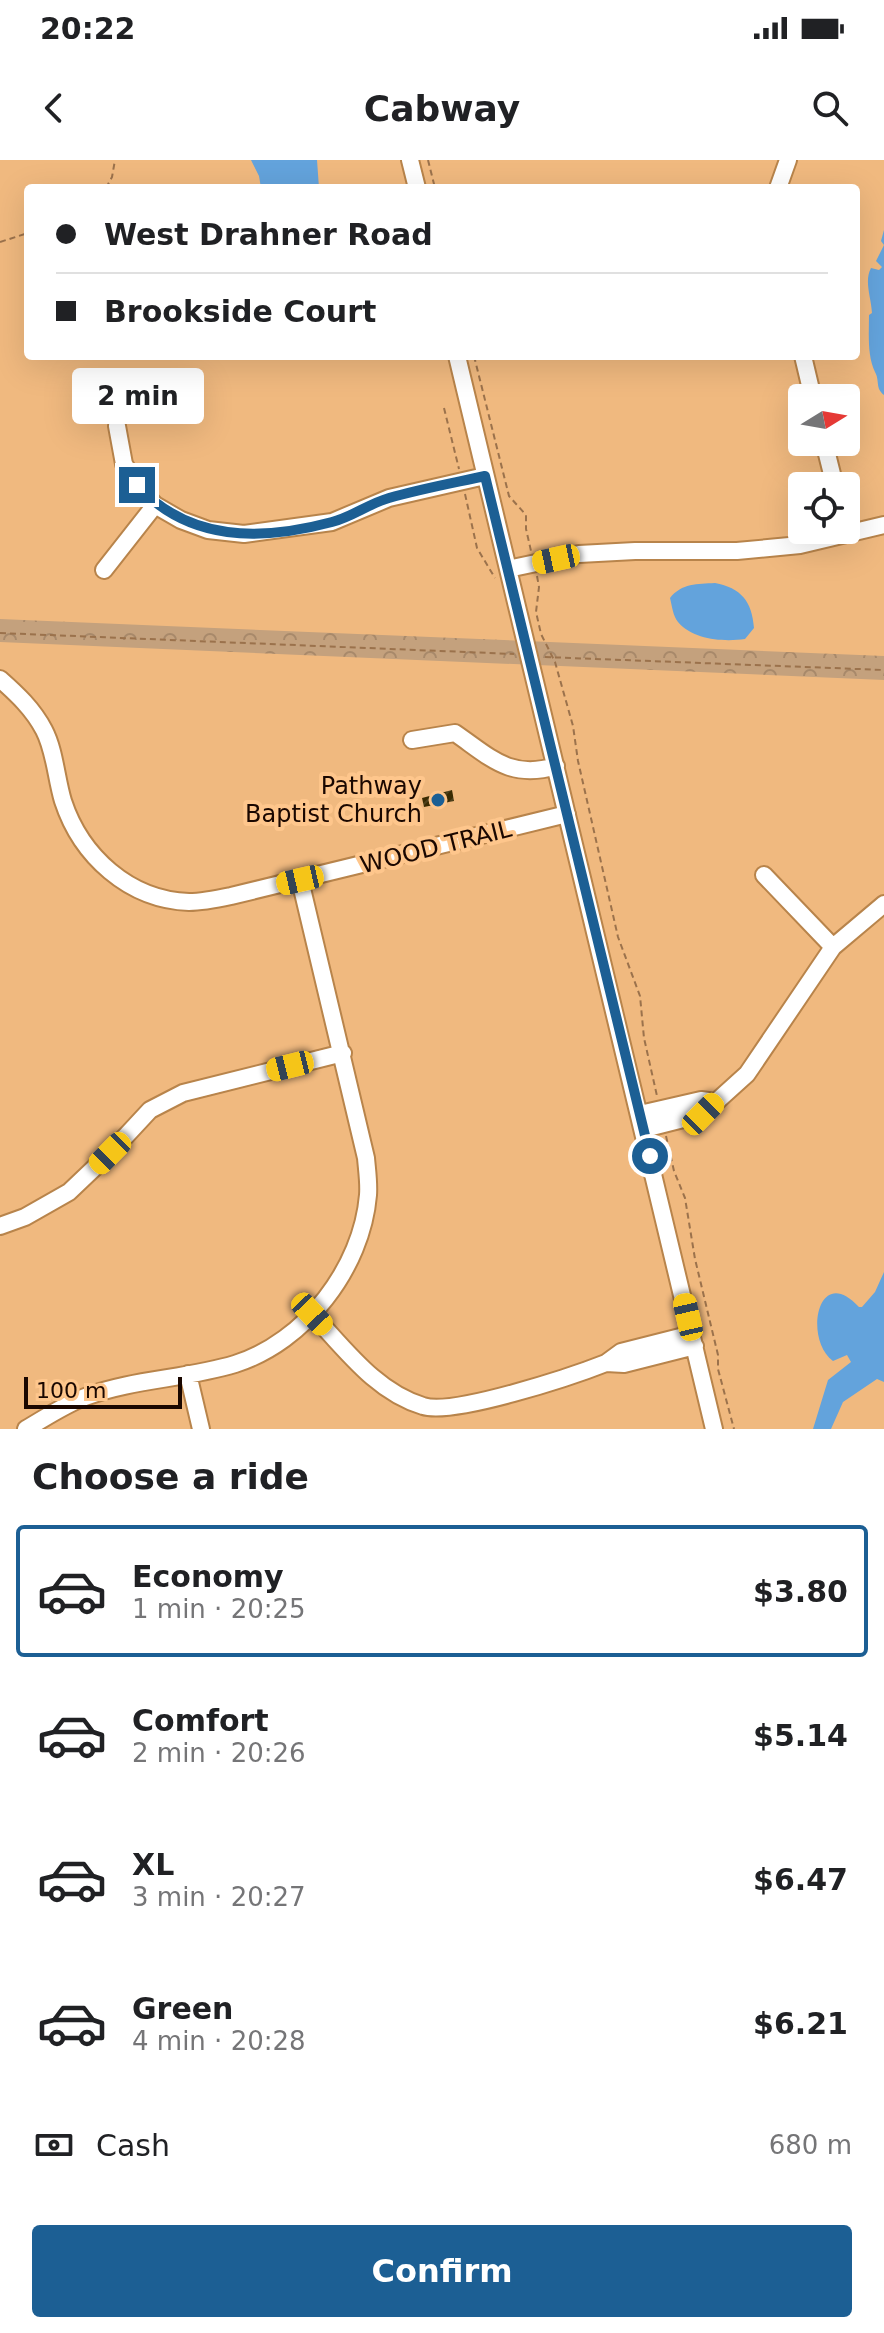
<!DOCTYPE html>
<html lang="en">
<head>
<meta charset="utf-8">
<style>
  :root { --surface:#fff; --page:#f2f2f2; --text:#202124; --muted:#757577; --line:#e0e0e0; --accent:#1c5f94 }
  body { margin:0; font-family:"DejaVu Sans",sans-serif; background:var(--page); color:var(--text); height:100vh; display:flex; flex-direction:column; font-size:30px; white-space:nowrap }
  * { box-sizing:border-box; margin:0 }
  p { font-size:26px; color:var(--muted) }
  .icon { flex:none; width:44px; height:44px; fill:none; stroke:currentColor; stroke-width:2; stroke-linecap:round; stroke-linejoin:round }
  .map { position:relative; height:1269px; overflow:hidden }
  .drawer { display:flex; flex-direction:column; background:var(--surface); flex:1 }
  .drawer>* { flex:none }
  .banner { position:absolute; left:24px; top:24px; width:836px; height:176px; border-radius:8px; box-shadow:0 8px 32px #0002; display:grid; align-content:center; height:176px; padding:0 32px; background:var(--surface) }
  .needle { width:52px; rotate:79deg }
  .tools { position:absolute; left:788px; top:224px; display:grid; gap:16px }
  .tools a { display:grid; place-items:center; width:72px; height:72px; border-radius:8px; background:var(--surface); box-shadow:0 8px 32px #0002; font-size:40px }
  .scale { position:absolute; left:24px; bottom:20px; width:158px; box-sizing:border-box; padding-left:8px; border:4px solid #1a0700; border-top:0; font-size:22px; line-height:28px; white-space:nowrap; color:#1a0700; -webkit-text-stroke:6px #fec68c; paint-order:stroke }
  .end { position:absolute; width:36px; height:36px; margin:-18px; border:10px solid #1c5f94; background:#fff; box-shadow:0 0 0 4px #fff }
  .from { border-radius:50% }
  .bubble { position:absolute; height:56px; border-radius:8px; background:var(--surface); box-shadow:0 8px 32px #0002; font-size:26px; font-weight:700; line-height:56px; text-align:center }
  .car { position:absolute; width:24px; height:48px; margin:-24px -12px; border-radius:10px; box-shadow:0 0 6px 2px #0007; background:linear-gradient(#f5c518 24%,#345 0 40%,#f5c518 0 76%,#345 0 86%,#f5c518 0) }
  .banner b { display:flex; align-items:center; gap:28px; height:76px; font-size:30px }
  .banner b+b { border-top:2px solid var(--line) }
  .banner i { width:20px; height:20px; background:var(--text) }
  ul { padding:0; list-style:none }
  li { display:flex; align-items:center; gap:24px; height:132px; margin:0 16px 12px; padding:0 16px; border:4px solid transparent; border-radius:8px }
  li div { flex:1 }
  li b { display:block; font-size:30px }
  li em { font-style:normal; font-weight:700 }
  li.on { border-color:var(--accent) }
  li>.icon { width:72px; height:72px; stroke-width:1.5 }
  h2 { padding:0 32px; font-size:36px; line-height:96px }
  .pay { display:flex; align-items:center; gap:20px; height:88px; padding:0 32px; font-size:30px }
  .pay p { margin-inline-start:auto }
  .primary-button { display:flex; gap:16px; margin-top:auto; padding:16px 32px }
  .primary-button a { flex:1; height:92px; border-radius:8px; background:var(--accent); color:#fff; font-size:32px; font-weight:700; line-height:92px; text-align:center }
  .status { display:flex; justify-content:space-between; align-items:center; height:56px; padding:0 40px; background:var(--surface); direction:ltr }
  .status svg { height:22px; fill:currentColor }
  header { display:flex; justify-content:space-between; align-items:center; height:104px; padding:0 32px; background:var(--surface); font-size:36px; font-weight:700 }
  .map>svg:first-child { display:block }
  .park { fill:url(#park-crowns) }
  .water { fill:#63a3dc }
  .building { fill:url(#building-hatch) }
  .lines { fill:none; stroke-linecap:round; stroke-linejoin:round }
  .minor-casing { stroke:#b8844b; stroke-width:20 }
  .path { stroke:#9b724c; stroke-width:2; stroke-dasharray:6 4; stroke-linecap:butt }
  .minor { stroke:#fff; stroke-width:16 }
  .route { stroke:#1c5f94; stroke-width:10 }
  .poi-dot { fill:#1c5f94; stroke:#fec68c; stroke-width:3 }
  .labels { text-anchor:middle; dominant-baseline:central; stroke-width:8; stroke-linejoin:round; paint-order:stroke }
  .poi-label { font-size:24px; fill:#1a0700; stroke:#fec68c; text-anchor:end }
  .street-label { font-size:24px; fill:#1a0700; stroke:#fec68c }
</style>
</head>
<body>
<div class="status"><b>20:22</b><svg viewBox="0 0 49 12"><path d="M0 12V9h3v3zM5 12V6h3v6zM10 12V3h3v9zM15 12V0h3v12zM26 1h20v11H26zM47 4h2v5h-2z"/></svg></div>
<header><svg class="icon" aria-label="back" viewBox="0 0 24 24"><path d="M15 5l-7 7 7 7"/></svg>Cabway<svg class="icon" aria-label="search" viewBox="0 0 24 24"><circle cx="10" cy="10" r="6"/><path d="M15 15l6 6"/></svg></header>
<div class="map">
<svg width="884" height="1269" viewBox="0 0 884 1269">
  <defs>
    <pattern id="park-crowns" width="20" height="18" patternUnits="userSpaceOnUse" patternTransform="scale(2)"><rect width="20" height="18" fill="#c4a17d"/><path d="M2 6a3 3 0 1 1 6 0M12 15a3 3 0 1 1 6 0" fill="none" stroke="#a8896a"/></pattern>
    <pattern id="building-hatch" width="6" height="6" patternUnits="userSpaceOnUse" patternTransform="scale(2)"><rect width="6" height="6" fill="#3a2b02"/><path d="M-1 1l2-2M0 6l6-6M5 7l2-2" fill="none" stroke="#4d401c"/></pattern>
  </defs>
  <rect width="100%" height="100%" fill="#f0b97f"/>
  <!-- park -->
  <path class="park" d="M0,459L884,496V520L0,482Z"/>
  <!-- water -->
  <path class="water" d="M251,0H317L319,28H261L259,16Z
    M884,70V235C875,228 880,221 875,212C867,195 869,174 869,155L872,153C871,137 864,121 871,108L879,110L882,107L876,101L884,85L881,81Z
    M715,423C741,428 752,441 754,468L745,479C724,482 693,480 678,462C673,456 672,446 670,438C682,423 697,424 715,423Z
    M884,1112V1222L877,1219L843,1242L831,1269H813L828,1220L851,1202L847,1195L833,1201C803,1179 818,1102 859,1147H862L875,1132Z"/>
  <!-- building -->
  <path class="building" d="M452,630L454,641L424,647L422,638Z"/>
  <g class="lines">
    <!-- minor casing -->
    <g class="minor-casing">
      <path id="minor" d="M410,0L417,28
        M778,28L788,0
        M457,196L714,1269
        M803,196L813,238
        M117,266L124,304L137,325L155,345L181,360L208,370L244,374L332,362L389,338L485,316
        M824,282L835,326
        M508,409L579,394L635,391H737L800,385L884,365
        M104,410L155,345
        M0,519C17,534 33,549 44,570C55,591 56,618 63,641C81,696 129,740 189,742C203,742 217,739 231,736L567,654
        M412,580L455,573C490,597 510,620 556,606
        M764,715L833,787
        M716,942L747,914L833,787L884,744
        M640,954L701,940L716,942L703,954L644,969
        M0,1066L25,1057L69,1032L110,993L150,950L183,933L343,893
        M312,1154C345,1189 376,1232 423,1246C453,1256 573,1216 606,1203
        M692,1174L621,1192L606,1203L624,1204L695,1186
        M188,1214L201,1269
        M26,1269C45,1258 64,1245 85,1237C133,1219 186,1219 235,1204C305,1182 362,1108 368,1035C369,1023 367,1010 366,998L300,720"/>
    </g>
    <!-- path -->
    <path class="path" d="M428,0L435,28
      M106,28L112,17L115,0
      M0,82L28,73
      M474,196L509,336L526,355V369L531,391
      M444,248L459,309
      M465,334L477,388L495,418
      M537,416L539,427L536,452L541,474L555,502L573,566L578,601L618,777L640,836L644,878L657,936
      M0,473L514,494
      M545,497L884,510
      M666,976L674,1011L685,1038L695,1099L718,1195V1209L734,1269"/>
    <!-- minor -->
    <use href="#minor" class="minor"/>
  </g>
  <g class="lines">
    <!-- route -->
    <path class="route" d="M137,325C189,382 261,381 332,362C352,357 368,344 389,338C420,329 453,323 485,316L650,996"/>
  </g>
  <!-- markers -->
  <circle class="poi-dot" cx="438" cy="640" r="8"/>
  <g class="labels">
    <!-- poi labels -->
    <g class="poi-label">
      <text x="422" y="626">Pathway<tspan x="422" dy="28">Baptist Church</tspan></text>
    </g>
    <!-- street labels -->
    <g class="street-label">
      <text transform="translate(436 687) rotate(-14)">WOOD TRAIL</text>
    </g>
  </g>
</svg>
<div class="tools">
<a><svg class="needle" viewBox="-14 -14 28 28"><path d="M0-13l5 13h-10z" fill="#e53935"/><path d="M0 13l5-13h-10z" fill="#757577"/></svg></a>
<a><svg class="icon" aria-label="locate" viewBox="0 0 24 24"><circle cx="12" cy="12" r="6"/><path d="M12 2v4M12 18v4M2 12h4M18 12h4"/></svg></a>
</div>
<div class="scale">100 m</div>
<i class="end from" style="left:650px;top:996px"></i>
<i class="end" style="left:137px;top:325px"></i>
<div class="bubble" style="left:72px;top:208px;width:132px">2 min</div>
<i class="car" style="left:556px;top:399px;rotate:258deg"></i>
<i class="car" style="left:300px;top:720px;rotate:257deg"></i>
<i class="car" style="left:290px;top:906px;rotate:256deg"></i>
<i class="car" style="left:703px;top:954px;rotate:45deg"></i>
<i class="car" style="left:110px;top:993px;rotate:225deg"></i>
<i class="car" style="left:312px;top:1154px;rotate:137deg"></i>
<i class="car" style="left:688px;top:1157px;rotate:347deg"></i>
<div class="banner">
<b><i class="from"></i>West Drahner Road</b>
<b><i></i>Brookside Court</b>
</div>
</div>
<section class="drawer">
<h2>Choose a ride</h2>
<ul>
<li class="on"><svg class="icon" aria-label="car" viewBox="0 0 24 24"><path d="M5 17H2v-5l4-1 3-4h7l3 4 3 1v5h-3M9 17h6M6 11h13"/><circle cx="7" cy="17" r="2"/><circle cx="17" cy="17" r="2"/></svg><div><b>Economy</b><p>1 min · 20:25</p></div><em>$3.80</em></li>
<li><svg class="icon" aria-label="car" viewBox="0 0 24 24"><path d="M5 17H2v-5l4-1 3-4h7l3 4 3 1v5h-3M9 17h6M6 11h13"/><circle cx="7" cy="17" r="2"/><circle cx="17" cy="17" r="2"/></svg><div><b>Comfort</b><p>2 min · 20:26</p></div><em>$5.14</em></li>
<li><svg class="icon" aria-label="car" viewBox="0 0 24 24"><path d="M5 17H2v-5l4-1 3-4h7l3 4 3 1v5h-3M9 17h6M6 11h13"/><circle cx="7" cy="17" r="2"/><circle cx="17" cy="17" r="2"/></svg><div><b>XL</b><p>3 min · 20:27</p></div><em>$6.47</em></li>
<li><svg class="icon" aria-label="car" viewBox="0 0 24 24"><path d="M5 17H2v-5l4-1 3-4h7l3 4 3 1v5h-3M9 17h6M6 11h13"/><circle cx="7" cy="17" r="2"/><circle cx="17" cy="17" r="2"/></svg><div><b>Green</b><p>4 min · 20:28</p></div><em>$6.21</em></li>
</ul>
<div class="pay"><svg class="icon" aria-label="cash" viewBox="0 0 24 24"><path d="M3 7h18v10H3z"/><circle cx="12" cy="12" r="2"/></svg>Cash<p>680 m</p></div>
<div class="primary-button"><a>Confirm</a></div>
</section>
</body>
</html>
